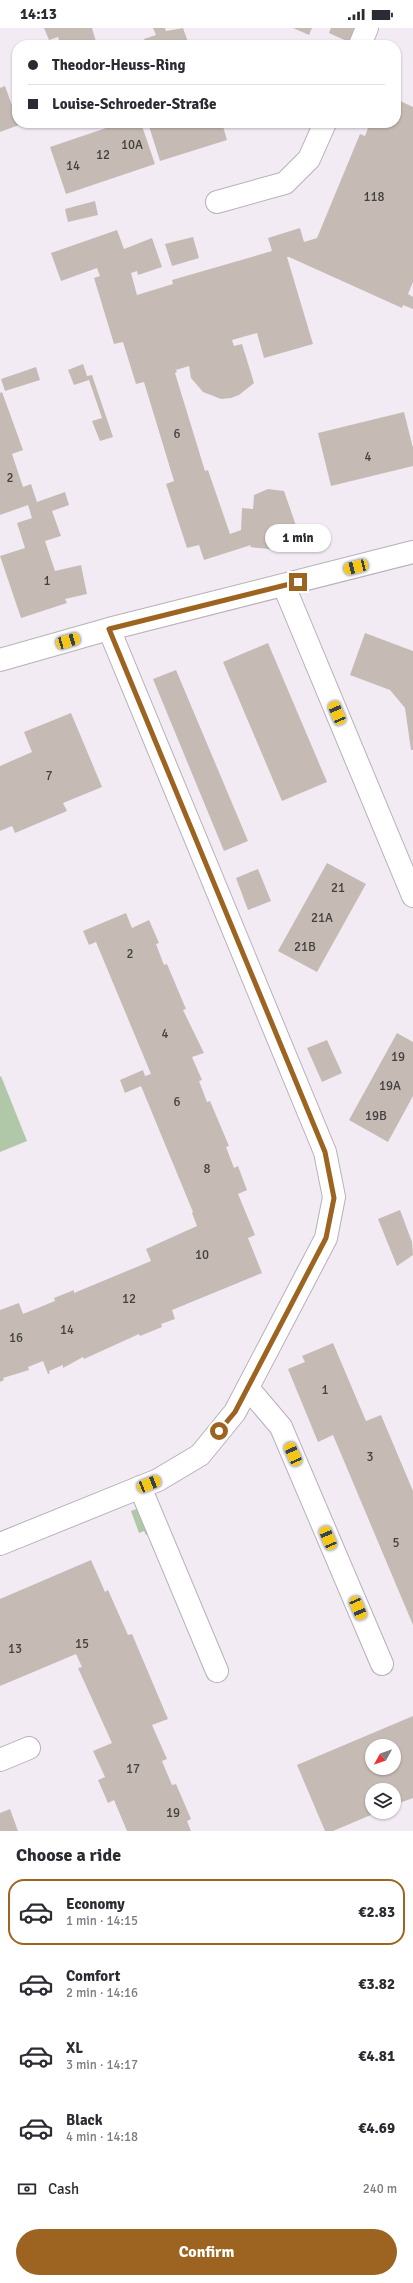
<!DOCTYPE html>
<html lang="en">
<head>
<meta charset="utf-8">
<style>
  :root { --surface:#fff; --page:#f7f7f7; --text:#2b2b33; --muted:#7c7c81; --line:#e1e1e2; --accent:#9c6420 }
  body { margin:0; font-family:Signika,sans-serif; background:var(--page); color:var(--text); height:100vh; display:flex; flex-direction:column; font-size:15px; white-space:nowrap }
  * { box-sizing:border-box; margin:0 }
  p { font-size:13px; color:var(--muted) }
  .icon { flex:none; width:22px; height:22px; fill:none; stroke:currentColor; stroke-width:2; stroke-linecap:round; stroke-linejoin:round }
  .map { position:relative; height:1803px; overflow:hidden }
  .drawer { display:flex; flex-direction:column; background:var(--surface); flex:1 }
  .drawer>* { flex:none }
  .guide { position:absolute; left:12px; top:12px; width:389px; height:88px; border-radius:16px; box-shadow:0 1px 3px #0004; display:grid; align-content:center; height:88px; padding:0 16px; background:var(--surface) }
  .needle { width:26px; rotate:230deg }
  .tools { position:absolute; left:365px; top:1711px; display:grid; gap:8px }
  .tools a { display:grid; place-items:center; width:36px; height:36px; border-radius:50%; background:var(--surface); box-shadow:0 1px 3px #0004; font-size:20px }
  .end { position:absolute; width:18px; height:18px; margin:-9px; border:5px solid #9c6420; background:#fff; box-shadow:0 0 0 2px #fff }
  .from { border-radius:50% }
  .bubble { position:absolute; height:28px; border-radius:14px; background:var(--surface); box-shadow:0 1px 3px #0004; font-size:13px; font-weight:700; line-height:28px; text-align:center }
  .car { position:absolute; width:12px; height:24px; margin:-12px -6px; border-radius:5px; box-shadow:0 0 3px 1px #0007; background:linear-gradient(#f5c518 24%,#345 0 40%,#f5c518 0 76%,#345 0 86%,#f5c518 0) }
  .guide b { display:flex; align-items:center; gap:14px; height:38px; font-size:15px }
  .guide b+b { border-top:1px solid var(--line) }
  .guide i { width:10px; height:10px; background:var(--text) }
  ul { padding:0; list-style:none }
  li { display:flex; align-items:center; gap:12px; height:66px; margin:0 8px 6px; padding:0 8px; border:2px solid transparent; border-radius:16px }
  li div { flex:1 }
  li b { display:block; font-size:15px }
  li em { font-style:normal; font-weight:700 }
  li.selected { border-color:var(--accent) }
  li>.icon { width:36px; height:36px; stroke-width:1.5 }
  h2 { padding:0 16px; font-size:18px; line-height:48px }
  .pay { display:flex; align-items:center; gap:10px; height:44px; padding:0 16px; font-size:15px }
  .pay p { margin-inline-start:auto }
  .button { display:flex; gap:8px; margin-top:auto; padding:8px 16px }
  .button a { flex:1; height:46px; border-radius:24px; background:var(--accent); color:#fff; font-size:16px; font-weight:700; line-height:46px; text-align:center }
  .status { display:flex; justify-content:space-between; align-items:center; height:28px; padding:0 20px; background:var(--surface); direction:ltr }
  .status svg { height:11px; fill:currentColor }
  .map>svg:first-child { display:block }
  .green { fill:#b0c8a8 }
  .building { fill:#c5bbb4; fill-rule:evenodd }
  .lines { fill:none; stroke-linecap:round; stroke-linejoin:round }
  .minor-casing { stroke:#b7b0b9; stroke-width:24 }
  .minor { stroke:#fff; stroke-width:22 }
  .route { stroke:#9c6420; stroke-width:5 }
  .labels { text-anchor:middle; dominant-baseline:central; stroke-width:3; stroke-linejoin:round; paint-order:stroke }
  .number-label { font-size:13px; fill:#454040 }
</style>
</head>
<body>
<div class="status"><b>14:13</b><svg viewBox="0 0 49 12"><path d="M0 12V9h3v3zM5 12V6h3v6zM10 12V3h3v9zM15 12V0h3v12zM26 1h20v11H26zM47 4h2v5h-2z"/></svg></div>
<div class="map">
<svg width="413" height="1803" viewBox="0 0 413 1803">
  <rect width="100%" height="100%" fill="#f3ebf4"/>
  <!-- green -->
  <path class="green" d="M1,1048L27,1113L0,1124V1049Z
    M157,1473L168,1498L146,1507L144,1503L139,1505L131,1483Z"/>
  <!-- building -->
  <path class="building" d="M44,0H92L97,17H61L58,9L49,12Z
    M153,0H165L166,3L183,0L189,17H146L144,11L156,7Z
    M293,0H312L309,7Z
    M331,0H356L349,14L329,5Z
    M5,58L19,97L0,104V60Z
    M396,71L413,79V254L408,266L413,269V281L403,277L402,280L289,229H287L313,316L264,330L257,305L232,312L234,318L242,316L254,355L239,367L231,370L221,371L203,364L191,350L189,338L176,342L177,344L175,345L205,443L208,442L230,506L241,502L242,480L253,481L254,467L268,461L284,463L301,512L278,522L250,519L251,517L204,532L199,517L187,520L166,456L174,453L144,354L136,356L123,314L114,316L94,250L100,248L97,240L61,253L51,225L117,202L124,221L152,210L162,239L138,247L137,243L131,245L137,267L173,256L172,252L272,223L268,210L300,200L304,214L317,210L360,106L365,108L368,100L365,99L367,95H396Z
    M121,95H141L155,136L66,166L50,119Z
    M148,95H222L227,112L160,133Z
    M95,173L98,187L68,194L65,181Z
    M193,209L199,230L172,238L165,216Z
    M83,336L87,348L92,347L113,409L100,413L92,393L102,390L89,352L74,357L68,342Z
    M36,339L40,352L5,363L1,351Z
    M2,364L23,422L12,426L23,459L31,456L37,474L65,464L69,477L52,483L61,508L45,513L55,543L81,537L87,566L65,571L67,575L21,590L0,528L25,520L17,495L32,490L28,477L0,487V365Z
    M404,384L413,420V438L331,458L318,405Z
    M365,605L413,623V722H411L405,680L390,662L350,647Z
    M268,615L327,754L282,773L223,634Z
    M176,642L248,813L224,823L153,651Z
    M71,685L102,759L63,775L67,783L15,805L12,798L0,803V738L32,724L24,704Z
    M327,835L366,856L317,944L278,923Z
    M258,841L271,873L248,882L236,850Z
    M126,885L132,900L149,892L159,915L156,916L164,937L167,936L186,981L183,982L204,1025L192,1029L202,1052L199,1053L207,1074L210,1073L229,1118L226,1119L234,1140L238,1138L247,1162L238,1166L255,1207L248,1210L262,1245L172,1282L175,1291L161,1296L162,1299L140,1308L139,1306L84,1331L83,1329L63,1340V1337L49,1343L50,1345L48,1346L43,1333L28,1339L29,1342L3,1350L4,1352L0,1354V1282L19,1275L23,1286L55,1273L54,1270L74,1262V1265L151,1233L146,1221L197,1198L192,1185L193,1184L141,1058L125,1065L120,1052L143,1042L145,1048L151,1046L96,914L89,917L83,903Z
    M397,1005L413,1014V1068L388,1114L349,1092Z
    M327,1012L342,1045L322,1054L307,1020Z
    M400,1182L412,1214L413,1227L397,1238L378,1191Z
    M333,1315L366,1393L381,1387L413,1463V1597L333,1407L318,1414L288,1341L305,1334L302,1328Z
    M91,1532L105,1564L108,1562L128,1607L132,1606L168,1691L152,1697L167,1731L162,1733L172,1757L176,1756L191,1791L187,1793L191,1803H127L114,1772L108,1775L98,1752L105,1749L93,1723L112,1715L78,1640L82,1639L76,1626L0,1658V1571Z
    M413,1688V1770L394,1777V1762H372V1784H378L333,1803H325L297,1737ZM372,1718H394V1740H372Z
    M10,1781L18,1803H0V1785Z"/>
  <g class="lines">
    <!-- minor casing -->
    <g class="minor-casing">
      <path id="minor" d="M360,17L367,0
        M217,174L285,155L309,131L325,95
        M284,558L413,868
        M0,632L109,601L413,524
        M248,1360L281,1399L382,1636
        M140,1459L217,1643
        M0,1516L158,1452L200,1427L235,1384L326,1210L334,1169L325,1124L109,601
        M0,1732L29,1720"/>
    </g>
    <!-- minor -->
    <use href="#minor" class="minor"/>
  </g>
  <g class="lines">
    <!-- route -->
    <path class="route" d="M219,1403L235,1384L326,1210L334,1170L325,1124L109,601L298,554"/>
  </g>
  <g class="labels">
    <!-- number labels -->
    <g class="number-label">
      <text x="132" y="117">10A</text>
      <text x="103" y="127">12</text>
      <text x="73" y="138">14</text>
      <text x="374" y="169">118</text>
      <text x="177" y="406">6</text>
      <text x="368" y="429">4</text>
      <text x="10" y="450">2</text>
      <text x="47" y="553">1</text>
      <text x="49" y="748">7</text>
      <text x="338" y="860">21</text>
      <text x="322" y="890">21A</text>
      <text x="305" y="919">21B</text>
      <text x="130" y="926">2</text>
      <text x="165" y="1006">4</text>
      <text x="398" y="1029">19</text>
      <text x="390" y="1058">19A</text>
      <text x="177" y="1074">6</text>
      <text x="376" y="1088">19B</text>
      <text x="207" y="1141">8</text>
      <text x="202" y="1227">10</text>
      <text x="129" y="1271">12</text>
      <text x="67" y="1302">14</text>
      <text x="16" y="1310">16</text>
      <text x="325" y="1362">1</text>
      <text x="370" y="1429">3</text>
      <text x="396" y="1515">5</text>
      <text x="82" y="1616">15</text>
      <text x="15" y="1621">13</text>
      <text x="133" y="1741">17</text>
      <text x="173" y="1785">19</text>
    </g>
  </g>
</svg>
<div class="tools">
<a><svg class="needle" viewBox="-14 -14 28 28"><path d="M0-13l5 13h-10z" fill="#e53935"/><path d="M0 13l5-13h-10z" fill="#7c7c81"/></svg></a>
<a><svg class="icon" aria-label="layers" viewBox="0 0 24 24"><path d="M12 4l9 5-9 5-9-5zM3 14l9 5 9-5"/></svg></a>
</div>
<i class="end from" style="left:219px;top:1403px"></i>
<i class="end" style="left:298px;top:554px"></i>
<div class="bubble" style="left:265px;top:496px;width:66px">1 min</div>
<i class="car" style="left:356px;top:539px;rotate:256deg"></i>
<i class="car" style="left:68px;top:613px;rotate:74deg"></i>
<i class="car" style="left:337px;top:685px;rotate:337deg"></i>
<i class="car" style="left:293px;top:1426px;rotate:336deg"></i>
<i class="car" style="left:149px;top:1456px;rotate:68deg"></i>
<i class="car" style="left:328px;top:1510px;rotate:337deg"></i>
<i class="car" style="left:358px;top:1580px;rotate:157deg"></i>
<div class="guide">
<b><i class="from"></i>Theodor-Heuss-Ring</b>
<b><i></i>Louise-Schroeder-Straße</b>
</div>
</div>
<section class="drawer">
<h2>Choose a ride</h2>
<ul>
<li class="selected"><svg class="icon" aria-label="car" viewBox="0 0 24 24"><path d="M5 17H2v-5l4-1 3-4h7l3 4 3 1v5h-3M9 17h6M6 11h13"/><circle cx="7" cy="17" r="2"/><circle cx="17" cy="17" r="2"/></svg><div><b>Economy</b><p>1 min · 14:15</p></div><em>€2.83</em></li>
<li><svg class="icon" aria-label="car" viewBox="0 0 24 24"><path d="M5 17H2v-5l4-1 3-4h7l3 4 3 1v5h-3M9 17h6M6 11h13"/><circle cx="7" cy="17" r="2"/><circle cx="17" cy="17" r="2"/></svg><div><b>Comfort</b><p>2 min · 14:16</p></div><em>€3.82</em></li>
<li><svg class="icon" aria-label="car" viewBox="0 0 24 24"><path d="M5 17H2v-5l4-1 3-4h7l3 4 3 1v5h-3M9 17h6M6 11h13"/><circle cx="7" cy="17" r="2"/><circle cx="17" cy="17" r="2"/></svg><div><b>XL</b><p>3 min · 14:17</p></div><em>€4.81</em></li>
<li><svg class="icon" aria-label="car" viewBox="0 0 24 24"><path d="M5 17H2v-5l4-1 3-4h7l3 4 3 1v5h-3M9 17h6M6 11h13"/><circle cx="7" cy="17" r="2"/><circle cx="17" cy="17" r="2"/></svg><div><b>Black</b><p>4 min · 14:18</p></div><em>€4.69</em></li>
</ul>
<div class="pay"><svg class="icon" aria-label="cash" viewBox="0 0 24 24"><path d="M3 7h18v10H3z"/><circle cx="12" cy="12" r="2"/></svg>Cash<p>240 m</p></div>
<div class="button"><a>Confirm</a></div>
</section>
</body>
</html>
